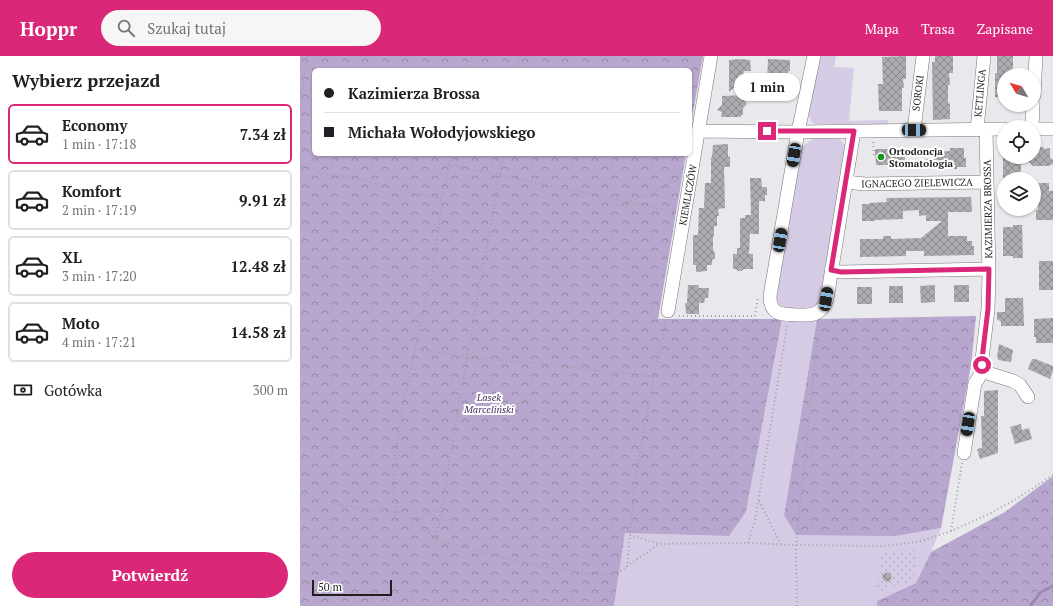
<!DOCTYPE html>
<html lang="pl">
<head>
<meta charset="utf-8">
<style>
  :root { --surface:#fff; --page:#f6f6f6; --text:#202124; --muted:#757577; --line:#e0e0e0; --accent:#db2777 }
  body { margin:0; font-family:"PT Serif",serif; background:var(--page); color:var(--text); height:100vh; display:flex; flex-direction:column; font-size:15px; white-space:nowrap }
  * { box-sizing:border-box; margin:0 }
  p { font-size:13px; color:var(--muted) }
  .icon { flex:none; width:22px; height:22px; fill:none; stroke:currentColor; stroke-width:2; stroke-linecap:round; stroke-linejoin:round }
  .map { position:relative; flex:1; overflow:hidden }
  .side { display:flex; flex-direction:column; background:var(--surface); width:300px }
  .side>* { flex:none }
  .hud { position:absolute; left:12px; top:12px; width:380px; height:88px; border-radius:6px; box-shadow:0 1px 3px #0004; display:grid; align-content:center; height:88px; padding:0 12px; background:var(--surface) }
  .needle { width:26px; rotate:308deg }
  .tools { position:absolute; left:697px; top:12px; display:grid; gap:8px }
  .tools a { display:grid; place-items:center; width:44px; height:44px; border-radius:50%; background:var(--surface); box-shadow:0 1px 3px #0004; font-size:20px }
  .scale { position:absolute; left:12px; bottom:10px; width:80px; box-sizing:border-box; padding-left:4px; border:2px solid #1f1f20; border-top:0; font-size:11px; line-height:14px; white-space:nowrap; color:#1f1f20; -webkit-text-stroke:3px #fff; paint-order:stroke }
  .end { position:absolute; width:18px; height:18px; margin:-9px; border:5px solid #db2777; background:#fff; box-shadow:0 0 0 2px #fff }
  .from { border-radius:50% }
  .bubble { position:absolute; height:28px; border-radius:14px; background:var(--surface); box-shadow:0 1px 3px #0004; font-size:13px; font-weight:700; line-height:28px; text-align:center }
  .car { position:absolute; width:12px; height:24px; margin:-12px -6px; border-radius:5px; box-shadow:0 0 3px 1px #0007; background:linear-gradient(#222 24%,#8ab4d8 0 40%,#222 0 76%,#8ab4d8 0 86%,#222 0) }
  .hud b { display:flex; align-items:center; gap:14px; height:38px; font-size:15px }
  .hud b+b { border-top:1px solid var(--line) }
  .hud i { width:10px; height:10px; background:var(--text) }
  ul { padding:0; list-style:none }
  li { display:flex; align-items:center; gap:12px; height:60px; margin:0 8px 6px; padding:0 4px; border:2px solid var(--line); border-radius:6px }
  li div { flex:1 }
  li b { display:block; font-size:15px }
  li em { font-style:normal; font-weight:700 }
  li.selected { border-color:var(--accent) }
  li>.icon { width:36px; height:36px; stroke-width:1.5 }
  h2 { padding:0 12px; font-size:18px; line-height:48px }
  .pay { display:flex; align-items:center; gap:10px; height:44px; padding:0 12px; font-size:15px }
  .pay p { margin-inline-start:auto }
  .primary-button { display:flex; gap:8px; margin-top:auto; padding:8px 12px }
  .primary-button a { flex:1; height:46px; border-radius:24px; background:var(--accent); color:#fff; font-size:16px; font-weight:700; line-height:46px; text-align:center }
  header { display:flex; align-items:center; gap:24px; box-sizing:border-box; height:56px; padding:0 20px; background:var(--accent); color:#fff }
  header strong { font-size:19px }
  nav { display:flex; gap:22px; margin-inline-start:auto; font-size:14px }
  .search { width:280px; height:36px; background:var(--page); display:flex; align-items:center; gap:10px; box-sizing:border-box; padding:0 14px; border-radius:22px; color:var(--muted); font-size:15px }
  main { display:flex; flex:1; min-height:0 }
  .map>svg:first-child { display:block }
  .green { fill:#d6cbe5 }
  .forest { fill:url(#forest-crowns) }
  .park { fill:url(#park-dots) }
  .lines { fill:none; stroke-linecap:round; stroke-linejoin:round }
  .stream { stroke:#9a8ab0; stroke-width:3 }
  .building { fill:url(#building-cross-hatch) }
  .minor-casing { stroke:#777679; stroke-width:14 }
  .path { stroke:#a0a0a3; stroke-width:2; stroke-dasharray:1 3; stroke-linecap:butt }
  .minor { stroke:#fff; stroke-width:13 }
  .route { stroke:#db2777; stroke-width:5 }
  .poi-dot { fill:#1c9321; stroke:#fff; stroke-width:1.5 }
  .labels { text-anchor:middle; dominant-baseline:central; stroke-width:4; stroke-linejoin:round; paint-order:stroke }
  .street-label { font-size:10px; fill:#1f1f20; stroke:#fff }
  .poi-label { font-size:10px; font-weight:bold; fill:#1f1f20; stroke:#fff; text-anchor:start }
  .park-label { font-size:10px; font-style:italic; fill:#452d5f; stroke:#fff }
</style>
</head>
<body>
<header>
<strong>Hoppr</strong>
<div class="search"><svg class="icon" aria-label="search" viewBox="0 0 24 24"><circle cx="10" cy="10" r="6"/><path d="M15 15l6 6"/></svg>Szukaj tutaj</div>
<nav><a>Mapa</a><a>Trasa</a><a>Zapisane</a></nav>
</header>
<main>
<section class="side">
<h2>Wybierz przejazd</h2>
<ul>
<li class="selected"><svg class="icon" aria-label="car" viewBox="0 0 24 24"><path d="M5 17H2v-5l4-1 3-4h7l3 4 3 1v5h-3M9 17h6M6 11h13"/><circle cx="7" cy="17" r="2"/><circle cx="17" cy="17" r="2"/></svg><div><b>Economy</b><p>1 min · 17:18</p></div><em>7.34 zł</em></li>
<li><svg class="icon" aria-label="car" viewBox="0 0 24 24"><path d="M5 17H2v-5l4-1 3-4h7l3 4 3 1v5h-3M9 17h6M6 11h13"/><circle cx="7" cy="17" r="2"/><circle cx="17" cy="17" r="2"/></svg><div><b>Komfort</b><p>2 min · 17:19</p></div><em>9.91 zł</em></li>
<li><svg class="icon" aria-label="car" viewBox="0 0 24 24"><path d="M5 17H2v-5l4-1 3-4h7l3 4 3 1v5h-3M9 17h6M6 11h13"/><circle cx="7" cy="17" r="2"/><circle cx="17" cy="17" r="2"/></svg><div><b>XL</b><p>3 min · 17:20</p></div><em>12.48 zł</em></li>
<li><svg class="icon" aria-label="car" viewBox="0 0 24 24"><path d="M5 17H2v-5l4-1 3-4h7l3 4 3 1v5h-3M9 17h6M6 11h13"/><circle cx="7" cy="17" r="2"/><circle cx="17" cy="17" r="2"/></svg><div><b>Moto</b><p>4 min · 17:21</p></div><em>14.58 zł</em></li>
</ul>
<div class="pay"><svg class="icon" aria-label="cash" viewBox="0 0 24 24"><path d="M3 7h18v10H3z"/><circle cx="12" cy="12" r="2"/></svg>Gotówka<p>300 m</p></div>
<div class="primary-button"><a>Potwierdź</a></div>
</section>
<div class="map">
<svg width="753" height="550" viewBox="0 0 753 550">
  <defs>
    <pattern id="forest-crowns" width="20" height="18" patternUnits="userSpaceOnUse"><rect width="20" height="18" fill="#b7a6cd"/><path d="M2 6a3 3 0 1 1 6 0M12 15a3 3 0 1 1 6 0" fill="none" stroke="#9487a6"/></pattern>
    <pattern id="park-dots" width="8" height="8" patternUnits="userSpaceOnUse"><rect width="8" height="8" fill="#d6cbe5"/><path d="M2 2h.1M6 6h.1" fill="none" stroke="#b7aec4" stroke-width="1.8" stroke-linecap="round"/></pattern>
    <pattern id="building-cross-hatch" width="8" height="8" patternUnits="userSpaceOnUse"><rect width="8" height="8" fill="#adabaf"/><path d="M0 0l8 8M0 8l8-8" fill="none" stroke="#8c8b8e"/></pattern>
  </defs>
  <rect width="100%" height="100%" fill="#e9e8ec"/>
  <!-- green -->
  <path class="green" d="M518,0H536L534,11L554,12L549,65L588,64V68H514C511,65 509,62 509,58L507,57Z
    M513,83H540L545,89L544,94H547L522,244L517,253L484,256L476,243L501,88L504,89Z
    M482,263H517L484,459L596,480L641,472L631,496L616,527L577,545V550H314L325,477L429,480L446,456Z"/>
  <!-- forest -->
  <path class="forest" d="M0,0H403L390,73V14H14V98H386L358,263H482L446,456L429,480L325,477L314,550H0Z
    M676,260L671,309L641,472L596,480L496,479L484,459L517,263Z
    M753,420V550H577V545L616,527L631,496L705,456Z"/>
  <!-- park -->
  <path class="park" d="M617,493L614,525L576,536L582,496Z"/>
  <g class="lines">
    <!-- stream -->
    <path class="stream" d="M730,550L741,536L753,530"/>
  </g>
  <!-- building -->
  <path class="building" d="M606,0V23H603L604,32H602V55H579L578,28H583L582,1Z
    M635,0H653V17H649L650,29H648V48L650,47V63L633,64L632,6H635Z
    M697,0H713V16H711V19H704V42L695,41V17H697Z
    M441,3L450,4L451,15H444L443,24L429,36V4Z
    M468,3L490,4V15H488V25H467Z
    M445,39V45L447,48L443,52V58L440,61H421L422,56L417,54L422,49V40Z
    M428,88V101L430,100V111H424L425,152L418,153L419,160H417V170H414V180H413V194L415,197V202L412,204V209H407V215L396,216V209H393V179H398L399,152H404L405,127H411V101H412L413,89Z
    M734,91H744V93L750,92V102L753,104V108L748,110H733L724,101H734Z
    M650,92H664V102H666V111H657V113H626V103H635V96L650,95Z
    M575,93H605V109H576Z
    M703,101H721V123H703Z
    M450,122H461L462,131H467V139H465V145H459V178H451V177H450L449,198H453V213H444L441,215H438L436,213H433V198H437V192H440V162H445V159H451Z
    M738,127H749V135H753V164H736V154H738Z
    M671,141L672,156H648V180H667V185H672V190H674V199L624,200V195H606V200L560,201V183H583V180H591V183L621,182L642,165H626V159L619,160V154L603,155V163L575,164V165H562V148H569V147L587,146L586,142Z
    M713,169H722L723,202H713V200H703V171H713Z
    M739,205H753V234H739Z
    M388,229H398L399,232H409L408,242H405L404,247H399V258H386L385,247H387Z
    M635,229V246L621,247L620,230Z
    M654,229H669V246H654Z
    M589,230H603V247H589Z
    M557,231H572V248H557Z
    M705,242H723L724,270H701V266L697,263V256H705Z
    M753,262V287H736V281H734V263Z
    M699,288L713,294L711,306L698,304V302L697,301Z
    M732,303H735L753,310V315L750,323L728,313Z
    M698,334V397L680,403L677,393L682,392L681,360H684V335Z
    M721,368L722,374L729,372L732,383L715,388L710,371Z
    M582.5 521a4.5 4.5 0 1 1 9 0a4.5 4.5 0 1 1-9 0Z"/>
  <g class="lines">
    <!-- minor casing -->
    <g class="minor-casing">
      <path id="minor" d="M514,0L498,76L470,240C470,261 484,258 499,259C506,259 512,260 518,256C522,253 525,249 527,243L554,75
        M734,39L736,0
        M732,71L733,49
        M734,73H753
        M614,74L623,0
        M677,74L684,0
        M399,75L498,76L704,73
        M546,126L565,128L687,126
        M531,214L541,216L689,213
        M368,255L411,0
        M681,315L713,325L720,329L728,341
        M664,397L675,327C682,319 682,313 682,303L688,253L689,219L686,74"/>
    </g>
    <!-- path -->
    <path class="path" d="M169,14L172,0
      M217,14L219,0
      M0,46L8,0
      M573,86L574,99
      M149,109L257,131L373,156
      M0,110L18,114L29,119L43,120L63,124L97,134L141,143
      M327,146L354,136L379,122
      M379,260H455L458,241
      M366,266L354,320L338,406L330,479L359,488L448,487L496,489L584,490L618,486L651,475L689,458L718,442L753,419
      M115,293L179,303L257,309L294,314L354,320
      M0,438L44,450L96,456L117,465L141,451
      M459,445L481,488
      M96,456L94,428L95,396L105,339L132,217L140,161L141,143L151,98
      M117,465L136,484L182,496L249,512L295,518H316L359,488
      M651,475L662,407
      M136,484L167,301L203,98
      M448,487L455,465L487,270
      M327,511L330,479
      M497,550L496,489L519,268"/>
    <!-- minor -->
    <use href="#minor" class="minor"/>
  </g>
  <g class="lines">
    <!-- route -->
    <path class="route" d="M467,75H554L531,214L541,216L689,213L688,253L682,303V309"/>
  </g>
  <!-- markers -->
  <circle class="poi-dot" cx="581" cy="101" r="4"/>
  <g class="labels">
    <!-- street labels -->
    <g class="street-label">
      <text transform="translate(618 37) rotate(-83)">SOROKI</text>
      <text transform="translate(680 37) rotate(-85)">KETLINGA</text>
      <text transform="translate(617 127) rotate(-1)">IGNACEGO ZIELEWICZA</text>
      <text transform="translate(388 139) rotate(-80)">KIEMLICZÓW</text>
      <text transform="translate(688 153) rotate(-91)">KAZIMIERZA BROSSA</text>
    </g>
    <!-- poi labels -->
    <g class="poi-label">
      <text x="589" y="95">Ortodoncja<tspan x="589" dy="12">Stomatologia</tspan></text>
    </g>
    <!-- park labels -->
    <g class="park-label">
      <text x="189" y="341">Lasek<tspan x="189" dy="12">Marceliński</tspan></text>
    </g>
  </g>
</svg>
<div class="tools">
<a><svg class="needle" viewBox="-14 -14 28 28"><path d="M0-13l5 13h-10z" fill="#e53935"/><path d="M0 13l5-13h-10z" fill="#757577"/></svg></a>
<a><svg class="icon" aria-label="locate" viewBox="0 0 24 24"><circle cx="12" cy="12" r="6"/><path d="M12 2v4M12 18v4M2 12h4M18 12h4"/></svg></a>
<a><svg class="icon" aria-label="layers" viewBox="0 0 24 24"><path d="M12 4l9 5-9 5-9-5zM3 14l9 5 9-5"/></svg></a>
</div>
<div class="scale">50 m</div>
<i class="end from" style="left:682px;top:309px"></i>
<i class="end" style="left:467px;top:75px"></i>
<div class="bubble" style="left:434px;top:17px;width:66px">1 min</div>
<i class="car" style="left:614px;top:74px;rotate:90deg"></i>
<i class="car" style="left:494px;top:99px;rotate:189deg"></i>
<i class="car" style="left:480px;top:184px;rotate:10deg"></i>
<i class="car" style="left:526px;top:243px;rotate:10deg"></i>
<i class="car" style="left:668px;top:368px;rotate:189deg"></i>
<div class="hud">
<b><i class="from"></i>Kazimierza Brossa</b>
<b><i></i>Michała Wołodyjowskiego</b>
</div>
</div>
</main>
</body>
</html>
